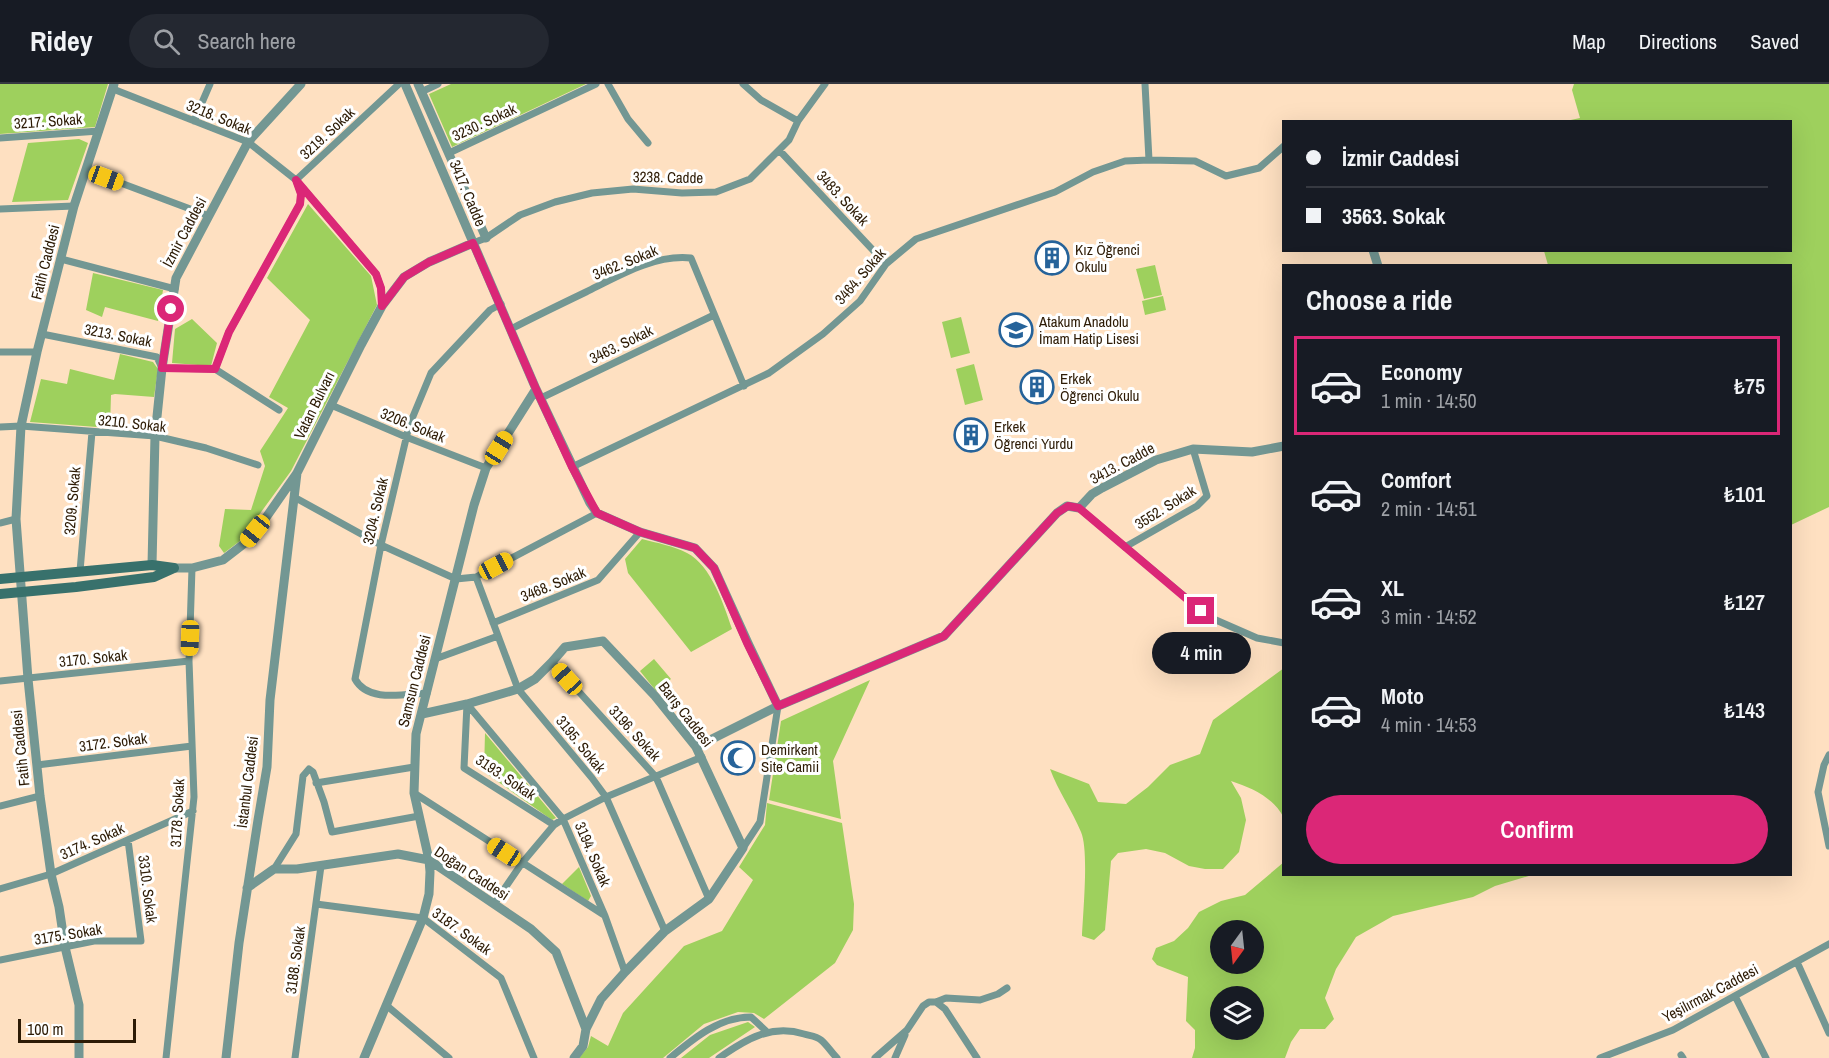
<!DOCTYPE html>
<html lang="en">
<head>
<meta charset="utf-8">
<style>
  :root { --surface:#171b24; --page:#242831; --text:#f1f3f6; --muted:#9ea1a6; --line:#363941; --accent:#db2777 }
  body { margin:0; font-family:"Archivo Narrow",sans-serif; background:var(--page); color:var(--text); height:100vh; display:flex; flex-direction:column; font-size:22px; white-space:nowrap }
  * { box-sizing:border-box; margin:0 }
  p { font-size:20px; color:var(--muted) }
  .icon { flex:none; width:33px; height:33px; fill:none; stroke:currentColor; stroke-width:2; stroke-linecap:round; stroke-linejoin:round }
  .map { position:relative; flex:1; overflow:hidden }
  .side { position:absolute; left:1282px; top:180px; width:510px; height:612px; display:flex; flex-direction:column; background:var(--surface); border-radius:0px; box-shadow:0 6px 24px #0002 }
  .side>* { flex:none }
  .banner { position:absolute; left:1282px; top:36px; width:510px; height:132px; border-radius:0px; box-shadow:0 6px 24px #0002; display:grid; align-content:center; height:132px; padding:0 24px; background:var(--surface) }
  .needle { width:39px; rotate:195deg }
  .controls { position:absolute; left:1210px; top:836px; display:grid; gap:12px }
  .controls a { display:grid; place-items:center; width:54px; height:54px; border-radius:50%; background:var(--surface); box-shadow:0 6px 24px #0002; font-size:30px }
  .scale { position:absolute; left:18px; bottom:15px; width:118px; box-sizing:border-box; padding-left:6px; border:3px solid #2d1b05; border-top:0; font-size:16px; line-height:21px; white-space:nowrap; color:#2d1b05; -webkit-text-stroke:4px #fff; paint-order:stroke }
  .end { position:absolute; width:27px; height:27px; margin:-14px; border:8px solid #db2777; background:#fff; box-shadow:0 0 0 3px #fff }
  .from { border-radius:50% }
  .bubble { position:absolute; height:42px; border-radius:21px; background:var(--surface); box-shadow:0 6px 24px #0002; font-size:20px; font-weight:600; line-height:42px; text-align:center }
  .car { position:absolute; width:18px; height:36px; margin:-18px -9px; border-radius:8px; box-shadow:0 0 4px 2px #0007; background:linear-gradient(#f5c518 24%,#345 0 40%,#f5c518 0 76%,#345 0 86%,#f5c518 0) }
  .banner b { display:flex; align-items:center; gap:21px; height:57px; font-size:22px }
  .banner b+b { border-top:2px solid var(--line) }
  .banner i { width:15px; height:15px; background:var(--text) }
  ul { padding:0; list-style:none }
  li { display:flex; align-items:center; gap:18px; height:99px; margin:0 12px 9px; padding:0 12px; border:3px solid transparent; border-radius:0px }
  li div { flex:1 }
  li b { display:block; font-size:22px }
  li em { font-style:normal; font-weight:600 }
  li.active { border-color:var(--accent) }
  li>.icon { width:54px; height:54px; stroke-width:1.5 }
  h2 { padding:0 24px; font-size:27px; line-height:72px }
  .button { display:flex; gap:12px; margin-top:auto; padding:12px 24px }
  .button a { flex:1; height:69px; border-radius:36px; background:var(--accent); color:#fff; font-size:24px; font-weight:600; line-height:69px; text-align:center }
  header { display:flex; align-items:center; gap:36px; box-sizing:border-box; height:84px; padding:0 30px; background:var(--surface); border-bottom:2px solid var(--line) }
  header strong { font-size:28px }
  nav { display:flex; gap:33px; margin-inline-start:auto; font-size:21px }
  .search { width:420px; height:54px; background:var(--page); display:flex; align-items:center; gap:15px; box-sizing:border-box; padding:0 21px; border-radius:33px; color:var(--muted); font-size:22px }
  .map>svg:first-child { display:block }
  .green { fill:#9ed05d; fill-rule:evenodd }
  .lines { fill:none; stroke-linecap:round; stroke-linejoin:round }
  .minor { stroke:#739793; stroke-width:7 }
  .tertiary { stroke:#739793; stroke-width:9 }
  .secondary { stroke:#38716c; stroke-width:10 }
  .route { stroke:#db2777; stroke-width:8 }
  .labels { text-anchor:middle; dominant-baseline:central; stroke-width:6; stroke-linejoin:round; paint-order:stroke }
  .street-label { font-size:15px; fill:#2d1b05; stroke:#fff }
  .poi-label { font-size:15px; fill:#2d1b05; stroke:#fff; text-anchor:start }
</style>
</head>
<body>
<header>
<strong>Ridey</strong>
<div class="search"><svg class="icon" aria-label="search" viewBox="0 0 24 24"><circle cx="10" cy="10" r="6"/><path d="M15 15l6 6"/></svg>Search here</div>
<nav><a>Map</a><a>Directions</a><a>Saved</a></nav>
</header>
<div class="map">
<svg width="1829" height="974" viewBox="0 0 1829 974">
  <rect width="100%" height="100%" fill="#fee0c1"/>
  <!-- green -->
  <path class="green" d="M0,0H108L95,43L0,50Z
    M451,0H586L452,63L429,10Z
    M1574,0H1829V423L1791,441V182L1548,181L1544,167L1791,166V38L1566,37L1580,34L1572,6Z
    M79,55L88,59L68,116L12,118L28,59Z
    M308,120L371,192L377,221L291,387L240,457L224,469L219,462L225,425L251,426L265,382L260,367L288,324L269,313L310,236L267,194Z
    M1155,181L1162,211L1144,215L1136,185Z
    M93,189L163,206L158,237L105,223L102,233L86,226Z
    M1163,212L1166,226L1145,231L1142,217Z
    M961,233L970,269L951,274L942,238Z
    M192,235L217,259L211,282L172,279L175,245Z
    M120,270L153,278L158,285L154,313L115,310L111,311L110,344L30,338L41,295L67,300L70,285L114,296Z
    M974,280L983,316L965,321L956,285Z
    M642,455C657,459 674,462 687,469C711,481 724,521 732,545L691,568L628,489L625,475Z
    M654,575L671,595L656,607L640,587Z
    M1284,584V734C1273,713 1252,704 1231,697L1241,714L1246,736L1239,768L1223,785H1205L1189,782L1165,769L1146,765L1118,769L1111,777L1105,846L1094,856L1082,852C1083,829 1089,766 1081,748C1072,726 1058,707 1050,685L1089,700L1098,718L1126,720L1148,703L1170,681L1200,670L1213,636Z
    M870,596L833,677L841,735L769,716L781,637Z
    M485,649L556,734L552,736L484,688Z
    M767,719L842,739L854,820L853,846L835,879L764,935L754,929L738,928L704,940L663,974H579L588,963L591,952L608,962L623,929L684,862L722,847L753,796L739,783L765,741Z
    M1284,778V790L1532,791L1495,802L1473,813L1393,832L1356,853L1336,885L1325,914L1334,935L1325,945H1300L1291,958L1285,974H1192L1195,964V946L1186,937L1188,893L1157,881L1152,875L1156,864L1174,857L1188,844L1199,828L1221,817L1245,811ZM1221,846H1254V879H1221ZM1221,912H1254V945H1221Z
    M579,783L591,812L588,817L562,800Z
    M748,938L755,943L709,974H681L710,951Z"/>
  <g class="lines">
    <!-- minor -->
    <path class="minor" d="M608,0L628,35L648,59
      M743,0L761,16L798,37
      M1145,0L1149,76
      M113,5L248,58L296,96L376,190L381,204L382,222
      M421,8L438,0
      M194,37L210,0
      M0,54L99,47
      M780,67L886,180
      M449,69L596,0
      M86,86L209,132
      M0,125L74,122
      M473,159L486,154L520,131L555,118L592,109L633,105L682,109L716,108L750,95L789,56L798,37L825,0
      M61,175L175,205
      M511,245C536,232 561,220 586,208C618,192 655,170 691,174L744,302
      M42,250L157,273L162,284L215,285L279,326
      M0,268H37
      M215,285L229,248L300,120L301,110L296,96L399,0
      M541,314L714,231
      M331,321L406,353L486,384
      M0,343L21,342L155,352L206,364L258,381
      M572,383L769,289L823,250L860,217L886,180L916,155L1055,108L1093,88L1125,77L1149,76L1195,77L1226,92L1259,84L1284,62
      M294,413L381,461L456,495L476,493L597,429
      M1079,424L1209,533L1257,554L1284,559
      M0,439L16,435
      M1125,463L1197,422L1207,412L1193,365
      M80,487L92,348
      M476,493L518,605L592,694L606,713L665,847
      M493,539L598,496L640,448
      M435,575L498,552
      M552,578L656,693L709,815
      M0,597L189,577
      M427,609C404,610 368,619 355,595L381,461L409,342L431,289L490,226L501,220
      M467,620L563,735L605,832L625,888
      M467,620L464,684L554,741
      M1829,671L1824,681L1818,708L1829,762
      M37,681L192,662
      M316,699L414,683
      M414,709L604,831
      M0,722L40,712
      M743,764L760,738L778,622
      M274,785L296,750L303,692L309,685L313,688L324,718L332,748L419,732
      M0,805L51,790L193,727
      M316,820L423,834L501,894L534,974
      M494,820L522,779L554,741L563,735L606,713L702,673
      M0,876L94,857H141L128,756
      M1797,878L1829,949
      M1735,912L1766,974
      M936,918L945,925L977,974
      M386,921L449,974
      M1681,971L1683,974
      M166,974L194,713L189,577L192,484
      M295,974L321,782
      M670,974C694,954 719,933 751,933L766,947
      M719,974C746,955 771,940 804,950C811,952 816,952 821,956C827,961 831,968 837,974
      M875,974L907,946L923,922L929,918H936L946,914L980,916L998,910L1007,904
      M895,974L905,951
      M1600,974L1673,946L1829,860"/>
    <!-- tertiary -->
    <path class="tertiary" d="M405,0L536,305L590,419L597,429L640,448L695,464L714,484L748,559L778,622
      M418,0L486,154
      M1373,166L1378,182
      M152,481L155,352L162,284L176,194L248,58L301,0
      M174,484H192L223,476L245,459L265,435L297,389L361,261L382,222L404,193L429,178L473,159
      M422,630L467,620L518,605L535,595L552,578L565,563L603,557L655,612L696,663L743,764L709,815L665,847L625,888L601,915L586,945L583,962L574,974
      M696,663L778,622L944,552L1057,429L1067,422L1079,424L1092,410L1102,404L1156,376L1193,365L1252,368L1284,362
      M247,804L274,785H297L398,770L429,776L531,845L556,868L586,945
      M79,974V921L65,863L59,823L51,790L40,712L28,595L16,435L21,342L37,268L74,122L114,0
      M226,974L239,859L258,736L267,683L270,616L297,389
      M364,974L423,834L429,810L430,788L429,776L414,709L416,650L474,421L486,384L536,305"/>
    <!-- secondary -->
    <path class="secondary" d="M0,495L152,481L174,484
      M0,510L76,503L154,493L174,484"/>
  </g>
  <g class="lines">
    <!-- route -->
    <path class="route" d="M171,225L162,284L215,285L229,248L300,120L301,110L296,96L376,190L381,204L382,222L404,193L429,178L473,159L536,305L572,383L597,429L640,448L695,464L714,484L747,559L778,622L944,552L1057,429L1068,422L1079,424L1201,527"/>
  </g>
  <!-- icons -->
  <defs>
    <g id="building-ring" transform="scale(1.725)"><circle r="9.5" fill="#fff" stroke="#26639a" stroke-width="1.5"/><path d="M-4-6H4V6H1V3H-1V6H-4ZM-2.5-4.3h1.7v1.8h-1.7ZM.8-4.3h1.7v1.8H.8ZM-2.5-1h1.7V.8h-1.7ZM.8-1h1.7V.8H.8Z" fill="#26639a"/></g>
    <g id="school-ring" transform="scale(1.725)"><circle r="9.5" fill="#fff" stroke="#26639a" stroke-width="1.5"/><path d="M0-5L7-2L0 1L-7-2ZM-4 1L0 2.5L4 1V4Q0 6-4 4Z" fill="#26639a"/></g>
    <g id="mosque-ring" transform="scale(1.725)"><circle r="9.5" fill="#fff" stroke="#26639a" stroke-width="1.5"/><path d="M3.5-4.9A6 6 0 1 0 3.5 4.9A5 5 0 1 1 3.5-4.9Z" fill="#26639a"/></g>
  </defs>
  <g fill-rule="evenodd">
    <use href="#building-ring" x="1052" y="174"/>
    <use href="#school-ring" x="1016" y="246"/>
    <use href="#building-ring" x="1037" y="303"/>
    <use href="#building-ring" x="971" y="351"/>
    <use href="#mosque-ring" x="738" y="674"/>
  </g>
  <g class="labels">
    <!-- street labels -->
    <g class="street-label">
      <text transform="translate(219 33) rotate(22)">3218. Sokak</text>
      <text transform="translate(48 37) rotate(-4)">3217. Sokak</text>
      <text transform="translate(484 38) rotate(-25)">3230. Sokak</text>
      <text transform="translate(327 49) rotate(-43)">3219. Sokak</text>
      <text transform="translate(668 93) rotate(1)">3238. Cadde</text>
      <text transform="translate(468 109) rotate(67)">3417. Cadde</text>
      <text transform="translate(843 114) rotate(47)">3483. Sokak</text>
      <text transform="translate(184 148) rotate(-62)">İzmir Caddesi</text>
      <text transform="translate(45 178) rotate(-76)">Fatih Caddesi</text>
      <text transform="translate(625 178) rotate(-22)">3462. Sokak</text>
      <text transform="translate(860 192) rotate(-49)">3464. Sokak</text>
      <text transform="translate(118 251) rotate(11)">3213. Sokak</text>
      <text transform="translate(621 260) rotate(-26)">3463. Sokak</text>
      <text transform="translate(314 321) rotate(-64)">Vatan Bulvarı</text>
      <text transform="translate(132 339) rotate(6)">3210. Sokak</text>
      <text transform="translate(413 341) rotate(22)">3206. Sokak</text>
      <text transform="translate(1122 379) rotate(-28)">3413. Cadde</text>
      <text transform="translate(72 417) rotate(-85)">3209. Sokak</text>
      <text transform="translate(1165 423) rotate(-32)">3552. Sokak</text>
      <text transform="translate(375 427) rotate(-77)">3204. Sokak</text>
      <text transform="translate(553 500) rotate(-22)">3468. Sokak</text>
      <text transform="translate(93 574) rotate(-6)">3170. Sokak</text>
      <text transform="translate(414 597) rotate(-76)">Samsun Caddesi</text>
      <text transform="translate(686 630) rotate(52)">Barış Caddesi</text>
      <text transform="translate(635 649) rotate(48)">3196. Sokak</text>
      <text transform="translate(113 658) rotate(-7)">3172. Sokak</text>
      <text transform="translate(581 660) rotate(51)">3195. Sokak</text>
      <text transform="translate(20 664) rotate(-96)">Fatih Caddesi</text>
      <text transform="translate(506 693) rotate(34)">3193. Sokak</text>
      <text transform="translate(247 698) rotate(-83)">İstanbul Caddesi</text>
      <text transform="translate(177 729) rotate(-87)">3178. Sokak</text>
      <text transform="translate(92 757) rotate(-24)">3174. Sokak</text>
      <text transform="translate(593 770) rotate(67)">3194. Sokak</text>
      <text transform="translate(472 789) rotate(33)">Doğan Caddesi</text>
      <text transform="translate(148 805) rotate(83)">3310. Sokak</text>
      <text transform="translate(462 847) rotate(36)">3187. Sokak</text>
      <text transform="translate(68 850) rotate(-9)">3175. Sokak</text>
      <text transform="translate(295 876) rotate(-82)">3188. Sokak</text>
      <text transform="translate(1710 909) rotate(-28)">Yeşilırmak Caddesi</text>
    </g>
    <!-- poi labels -->
    <g class="poi-label">
      <text x="1075" y="165">Kız Öğrenci<tspan x="1075" dy="17">Okulu</tspan></text>
      <text x="1039" y="237">Atakum Anadolu<tspan x="1039" dy="17">İmam Hatip Lisesi</tspan></text>
      <text x="1060" y="294">Erkek<tspan x="1060" dy="17">Öğrenci Okulu</tspan></text>
      <text x="994" y="342">Erkek<tspan x="994" dy="17">Öğrenci Yurdu</tspan></text>
      <text x="761" y="665">Demirkent<tspan x="761" dy="17">Site Camii</tspan></text>
    </g>
  </g>
</svg>
<div class="controls">
<a><svg class="needle" viewBox="-14 -14 28 28"><path d="M0-13l5 13h-10z" fill="#e53935"/><path d="M0 13l5-13h-10z" fill="#9ea1a6"/></svg></a>
<a><svg class="icon" aria-label="layers" viewBox="0 0 24 24"><path d="M12 4l9 5-9 5-9-5zM3 14l9 5 9-5"/></svg></a>
</div>
<div class="scale">100 m</div>
<i class="end from" style="left:171px;top:225px"></i>
<i class="end" style="left:1201px;top:527px"></i>
<div class="bubble" style="left:1152px;top:548px;width:99px">4 min</div>
<i class="car" style="left:106px;top:94px;rotate:110deg"></i>
<i class="car" style="left:499px;top:364px;rotate:32deg"></i>
<i class="car" style="left:255px;top:447px;rotate:219deg"></i>
<i class="car" style="left:496px;top:482px;rotate:62deg"></i>
<i class="car" style="left:190px;top:554px;rotate:182deg"></i>
<i class="car" style="left:567px;top:595px;rotate:318deg"></i>
<i class="car" style="left:504px;top:768px;rotate:303deg"></i>
<div class="banner">
<b><i class="from"></i>İzmir Caddesi</b>
<b><i></i>3563. Sokak</b>
</div>
<section class="side">
<h2>Choose a ride</h2>
<ul>
<li class="active"><svg class="icon" aria-label="car" viewBox="0 0 24 24"><path d="M5 17H2v-5l4-1 3-4h7l3 4 3 1v5h-3M9 17h6M6 11h13"/><circle cx="7" cy="17" r="2"/><circle cx="17" cy="17" r="2"/></svg><div><b>Economy</b><p>1 min · 14:50</p></div><em>₺75</em></li>
<li><svg class="icon" aria-label="car" viewBox="0 0 24 24"><path d="M5 17H2v-5l4-1 3-4h7l3 4 3 1v5h-3M9 17h6M6 11h13"/><circle cx="7" cy="17" r="2"/><circle cx="17" cy="17" r="2"/></svg><div><b>Comfort</b><p>2 min · 14:51</p></div><em>₺101</em></li>
<li><svg class="icon" aria-label="car" viewBox="0 0 24 24"><path d="M5 17H2v-5l4-1 3-4h7l3 4 3 1v5h-3M9 17h6M6 11h13"/><circle cx="7" cy="17" r="2"/><circle cx="17" cy="17" r="2"/></svg><div><b>XL</b><p>3 min · 14:52</p></div><em>₺127</em></li>
<li><svg class="icon" aria-label="car" viewBox="0 0 24 24"><path d="M5 17H2v-5l4-1 3-4h7l3 4 3 1v5h-3M9 17h6M6 11h13"/><circle cx="7" cy="17" r="2"/><circle cx="17" cy="17" r="2"/></svg><div><b>Moto</b><p>4 min · 14:53</p></div><em>₺143</em></li>
</ul>
<div class="button"><a>Confirm</a></div>
</section>
</div>
</body>
</html>
